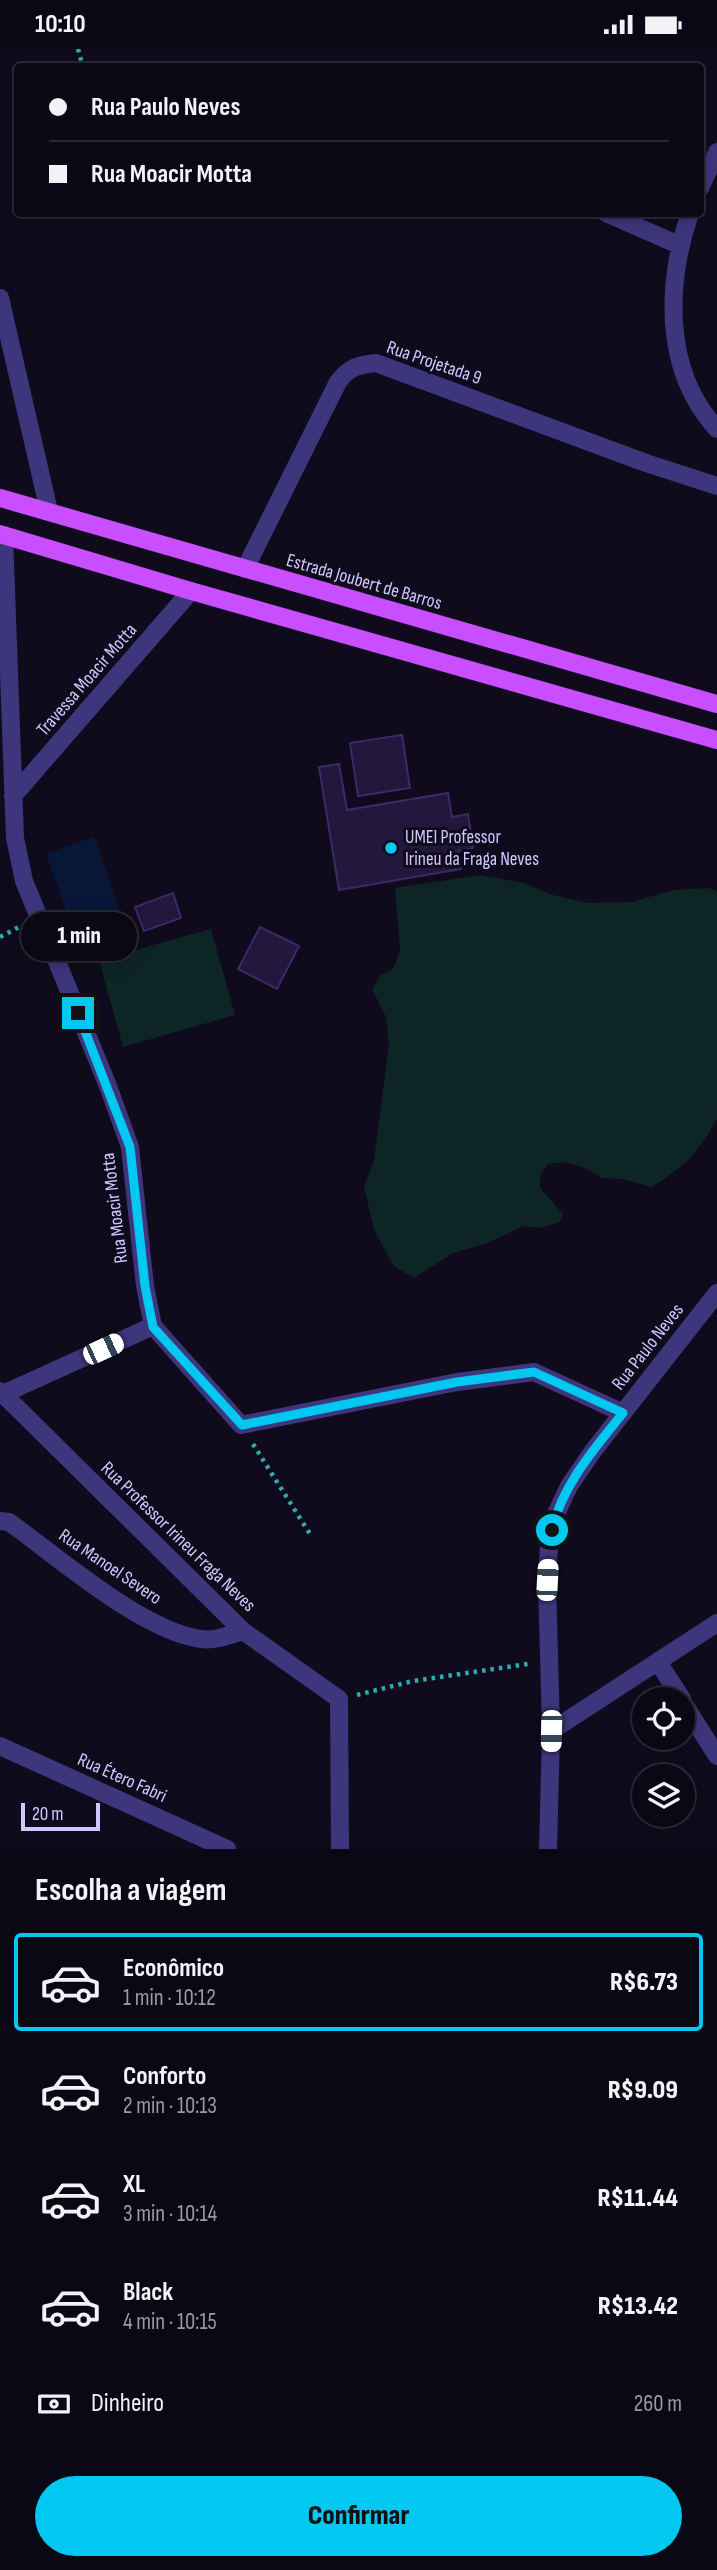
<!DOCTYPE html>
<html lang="pt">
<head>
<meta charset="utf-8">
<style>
  :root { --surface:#0b0815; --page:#191622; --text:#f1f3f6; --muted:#9a9aa0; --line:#2b2934; --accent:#01c8f1 }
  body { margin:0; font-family:"Sofia Sans Condensed",sans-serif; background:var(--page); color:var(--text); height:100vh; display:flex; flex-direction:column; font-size:26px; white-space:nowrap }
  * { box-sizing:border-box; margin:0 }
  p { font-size:23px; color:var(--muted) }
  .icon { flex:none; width:38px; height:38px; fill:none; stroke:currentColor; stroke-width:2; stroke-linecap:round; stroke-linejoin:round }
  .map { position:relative; height:1800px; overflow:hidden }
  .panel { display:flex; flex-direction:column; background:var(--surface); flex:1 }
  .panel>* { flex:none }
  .top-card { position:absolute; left:14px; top:14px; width:690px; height:154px; border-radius:7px; box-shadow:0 4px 18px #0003,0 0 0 2px var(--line); display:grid; align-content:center; height:154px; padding:0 35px; background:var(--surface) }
  .fabs { position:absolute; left:632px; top:1638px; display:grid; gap:14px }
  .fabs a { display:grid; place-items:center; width:63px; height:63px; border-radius:50%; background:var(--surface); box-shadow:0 4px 18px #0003,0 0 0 2px var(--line); font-size:35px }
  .scale { position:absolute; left:21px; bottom:18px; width:79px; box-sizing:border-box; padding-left:7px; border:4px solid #d1c7ff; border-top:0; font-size:19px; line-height:24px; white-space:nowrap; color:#d1c7ff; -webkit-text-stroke:5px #0f0b1c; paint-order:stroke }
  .end { position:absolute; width:32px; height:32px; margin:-16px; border:9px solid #01c8f1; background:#111; box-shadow:0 0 0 4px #111 }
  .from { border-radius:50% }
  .bubble { position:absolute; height:49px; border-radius:24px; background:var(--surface); box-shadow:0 4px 18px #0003,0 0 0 2px var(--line); font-size:23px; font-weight:800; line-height:49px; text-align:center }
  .car { position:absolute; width:21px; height:42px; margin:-21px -10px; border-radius:9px; box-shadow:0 0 5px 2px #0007; background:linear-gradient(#fff 24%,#345 0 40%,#fff 0 76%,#345 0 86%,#fff 0) }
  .top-card b { display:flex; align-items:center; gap:24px; height:66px; font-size:26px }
  .top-card b+b { border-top:2px solid var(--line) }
  .top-card i { width:18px; height:18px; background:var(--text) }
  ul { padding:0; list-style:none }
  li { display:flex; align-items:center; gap:21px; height:98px; margin:0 14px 10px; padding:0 21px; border:4px solid transparent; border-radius:7px }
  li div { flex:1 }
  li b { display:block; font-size:26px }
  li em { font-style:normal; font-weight:800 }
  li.on { border-color:var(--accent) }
  li>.icon { width:63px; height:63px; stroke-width:1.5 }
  h2 { padding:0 35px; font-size:32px; line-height:84px }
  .pay { display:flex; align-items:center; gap:18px; height:77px; padding:0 35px; font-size:26px }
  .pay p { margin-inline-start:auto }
  .cta { display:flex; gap:14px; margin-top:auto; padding:14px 35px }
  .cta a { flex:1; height:80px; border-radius:42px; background:var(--accent); color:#111; font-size:28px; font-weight:800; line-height:80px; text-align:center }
  .status { display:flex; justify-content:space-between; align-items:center; height:49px; padding:0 35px; background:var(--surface); direction:ltr }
  .status svg { height:19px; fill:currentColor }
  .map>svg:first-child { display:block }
  .green { fill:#0e2526 }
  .water { fill:#081638 }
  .building { fill:#22173d; stroke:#3b2969; stroke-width:2 }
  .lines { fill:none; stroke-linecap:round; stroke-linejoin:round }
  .path { stroke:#2dacad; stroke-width:4.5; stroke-dasharray:3.5 5; stroke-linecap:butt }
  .minor { stroke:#3e367c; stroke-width:18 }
  .major { stroke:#c94eff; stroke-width:18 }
  .route { stroke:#01c8f1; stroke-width:9 }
  .poi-dot { fill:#01c8f1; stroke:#0f0b1c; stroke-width:2.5 }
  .labels { text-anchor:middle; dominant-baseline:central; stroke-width:6; stroke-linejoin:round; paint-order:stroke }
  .street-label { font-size:19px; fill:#d1c7ff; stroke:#0f0b1c }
  .poi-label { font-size:19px; fill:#d1c7ff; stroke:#0f0b1c; text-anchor:start }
</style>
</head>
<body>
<div class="status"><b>10:10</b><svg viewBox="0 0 49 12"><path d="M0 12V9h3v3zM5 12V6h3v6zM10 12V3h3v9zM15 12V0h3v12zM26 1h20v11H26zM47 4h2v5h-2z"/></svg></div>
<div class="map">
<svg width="717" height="1800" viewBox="0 0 717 1800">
  <rect width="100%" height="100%" fill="#0f0b1c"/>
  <!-- green -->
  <path class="green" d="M480,826L524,834L553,846L588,854L632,853L673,841L709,839L717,843V1070C697,1106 687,1115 652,1138L622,1130L601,1129L586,1119L564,1113L548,1115L540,1127V1139L563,1165L560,1173L539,1179L523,1177L488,1194L453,1204L414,1229L394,1217L390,1211L374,1181L364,1138L374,1111L389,996L386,968L372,940L380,927L393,920L400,901L395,839Z
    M211,880L235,966L123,998L99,911Z"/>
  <!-- water -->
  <path class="water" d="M94,787L126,878L78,895L46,805Z"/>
  <!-- building -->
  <path class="building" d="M402,686L410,739L358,747L350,694Z
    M339,715L347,761L448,744L452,768L468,765L473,799L458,802L461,820L339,841L319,718Z
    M173,844L181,869L144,882L135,858Z
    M260,878L299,897L277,940L238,920Z"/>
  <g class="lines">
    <!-- path -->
    <path class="path" d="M78,0L83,18
      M0,888L19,878
      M253,1395L310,1485
      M357,1646L413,1632L528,1615"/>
    <!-- minor -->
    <path class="minor" d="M700,139L717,103
      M606,164L679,196
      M690,164C666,235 663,322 717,380
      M0,249L49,462
      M4,486L15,789L24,832L108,1037L130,1098L145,1237L153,1277L241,1376L457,1333L534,1323L623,1364
      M245,520L338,333C349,318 358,316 376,314L646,414L717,437
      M13,747L191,542
      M0,1342L243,1582L339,1650L340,1800
      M3,1345L153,1277
      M0,1472L9,1473C58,1508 142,1582 201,1590C215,1592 230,1586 243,1582
      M658,1613L682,1650
      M682,1652L717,1707
      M551,1682L717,1574
      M0,1697L227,1800
      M548,1800L551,1682L547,1531L549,1497L556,1465L569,1437L593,1402L717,1244"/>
    <!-- major -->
    <path class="major" d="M0,449L717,655
      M0,485L191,542L717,691"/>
  </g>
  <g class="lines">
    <!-- route -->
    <path class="route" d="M78,964L130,1098L145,1237L153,1278L242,1376L457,1333L534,1323L623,1364C595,1399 562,1436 552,1481"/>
  </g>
  <!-- markers -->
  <circle class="poi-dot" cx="391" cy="799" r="7"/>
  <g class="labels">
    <!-- street labels -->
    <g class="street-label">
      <text transform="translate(434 314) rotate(19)">Rua Projetada 9</text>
      <text transform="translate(364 533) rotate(16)">Estrada Joubert de Barros</text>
      <text transform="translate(87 631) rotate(-49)">Travessa Moacir Motta</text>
      <text transform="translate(115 1159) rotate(-97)">Rua Moacir Motta</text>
      <text transform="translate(648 1298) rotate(-52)">Rua Paulo Neves</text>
      <text transform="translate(178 1488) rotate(44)">Rua Professor Irineu Fraga Neves</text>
      <text transform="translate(110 1518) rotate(34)">Rua Manoel Severo</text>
      <text transform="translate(122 1729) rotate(24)">Rua Étero Fabri</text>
    </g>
    <!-- poi labels -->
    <g class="poi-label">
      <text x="405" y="788">UMEI Professor<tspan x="405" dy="22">Irineu da Fraga Neves</tspan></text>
    </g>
  </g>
</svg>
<div class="fabs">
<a><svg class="icon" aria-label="locate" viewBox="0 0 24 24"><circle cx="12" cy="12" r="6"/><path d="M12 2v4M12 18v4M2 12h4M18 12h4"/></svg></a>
<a><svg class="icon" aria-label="layers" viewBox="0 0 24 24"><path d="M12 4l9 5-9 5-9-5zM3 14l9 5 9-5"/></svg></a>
</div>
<div class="scale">20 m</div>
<i class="end from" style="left:552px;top:1481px"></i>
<i class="end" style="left:78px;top:964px"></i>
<div class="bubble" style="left:21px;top:863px;width:116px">1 min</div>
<i class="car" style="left:103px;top:1300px;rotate:65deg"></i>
<i class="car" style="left:547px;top:1531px;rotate:3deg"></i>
<i class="car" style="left:551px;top:1682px;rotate:181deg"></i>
<div class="top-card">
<b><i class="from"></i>Rua Paulo Neves</b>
<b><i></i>Rua Moacir Motta</b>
</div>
</div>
<section class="panel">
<h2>Escolha a viagem</h2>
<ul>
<li class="on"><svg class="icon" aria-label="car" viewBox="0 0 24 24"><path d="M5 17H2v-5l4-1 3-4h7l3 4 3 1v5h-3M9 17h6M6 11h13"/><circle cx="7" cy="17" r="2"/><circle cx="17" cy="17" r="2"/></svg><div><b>Econômico</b><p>1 min · 10:12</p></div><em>R$6.73</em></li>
<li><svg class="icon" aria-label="car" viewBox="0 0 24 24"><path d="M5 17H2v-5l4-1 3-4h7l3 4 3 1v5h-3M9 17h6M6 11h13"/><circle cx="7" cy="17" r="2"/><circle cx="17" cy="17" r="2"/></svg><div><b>Conforto</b><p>2 min · 10:13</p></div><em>R$9.09</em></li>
<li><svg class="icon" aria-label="car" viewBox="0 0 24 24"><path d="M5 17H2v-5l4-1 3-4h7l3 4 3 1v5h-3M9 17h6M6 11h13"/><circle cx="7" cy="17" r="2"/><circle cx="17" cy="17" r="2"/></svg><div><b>XL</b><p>3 min · 10:14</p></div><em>R$11.44</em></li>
<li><svg class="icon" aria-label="car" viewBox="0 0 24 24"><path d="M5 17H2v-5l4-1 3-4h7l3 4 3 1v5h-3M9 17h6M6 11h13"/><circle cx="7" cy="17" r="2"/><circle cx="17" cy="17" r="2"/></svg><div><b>Black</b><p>4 min · 10:15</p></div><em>R$13.42</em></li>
</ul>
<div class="pay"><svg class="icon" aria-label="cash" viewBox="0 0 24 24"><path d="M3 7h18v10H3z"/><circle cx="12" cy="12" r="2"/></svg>Dinheiro<p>260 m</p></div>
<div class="cta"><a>Confirmar</a></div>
</section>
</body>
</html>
